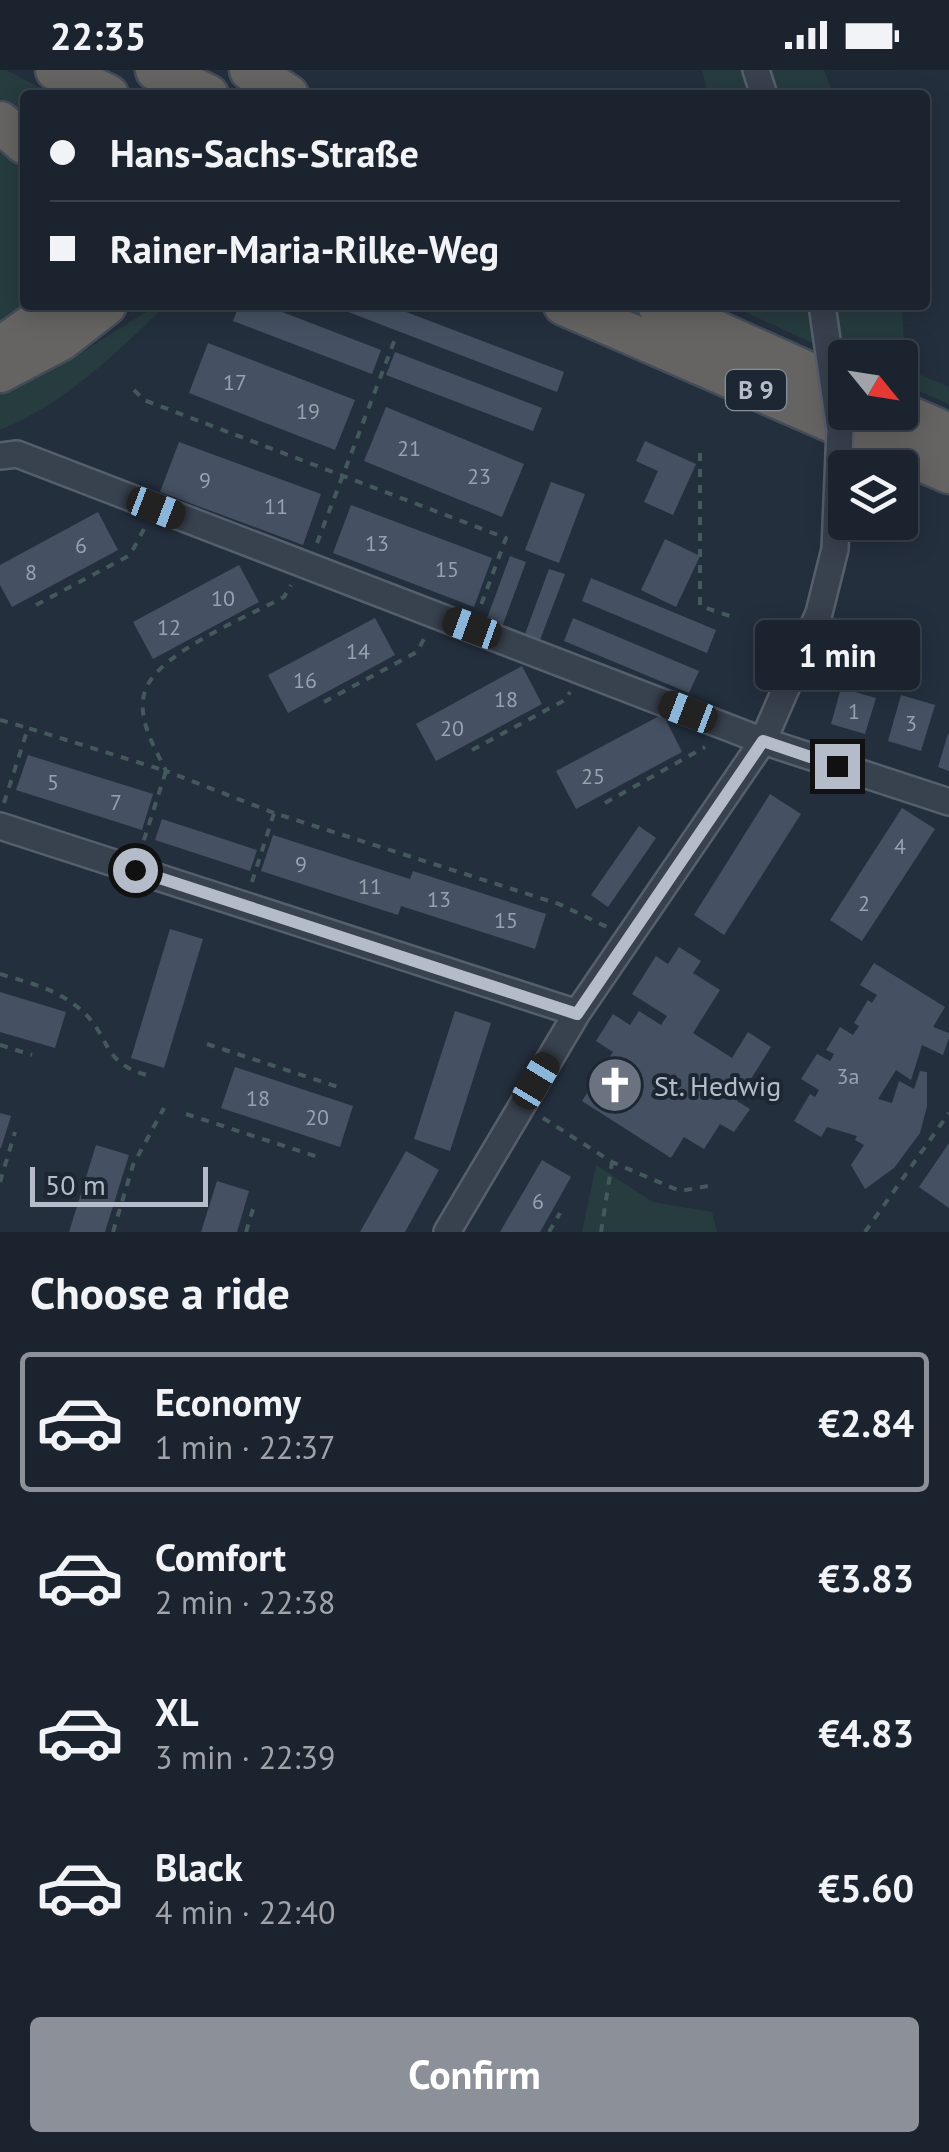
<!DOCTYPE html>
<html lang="en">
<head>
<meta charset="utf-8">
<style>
  :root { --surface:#1b232e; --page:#282f3a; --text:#f1f3f6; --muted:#a0a4aa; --line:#39404a; --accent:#8c9099 }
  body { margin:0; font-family:"PT Sans",sans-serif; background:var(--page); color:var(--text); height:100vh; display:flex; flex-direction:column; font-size:38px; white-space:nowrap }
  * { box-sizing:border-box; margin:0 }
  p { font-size:32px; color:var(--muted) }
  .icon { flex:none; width:55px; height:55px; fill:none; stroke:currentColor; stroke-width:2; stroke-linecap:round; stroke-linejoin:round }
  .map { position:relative; height:1162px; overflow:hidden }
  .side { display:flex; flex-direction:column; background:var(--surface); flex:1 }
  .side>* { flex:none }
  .banner { position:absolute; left:20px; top:20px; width:910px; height:220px; border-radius:10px; box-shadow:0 5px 25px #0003,0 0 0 2px var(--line); display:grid; align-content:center; height:220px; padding:0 30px; background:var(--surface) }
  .needle { width:65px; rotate:120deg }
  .fabs { position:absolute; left:828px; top:270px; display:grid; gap:20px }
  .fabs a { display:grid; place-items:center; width:90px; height:90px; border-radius:10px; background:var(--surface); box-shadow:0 5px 25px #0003,0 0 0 2px var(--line); font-size:50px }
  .scale { position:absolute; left:30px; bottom:25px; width:178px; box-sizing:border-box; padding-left:10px; border:5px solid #b4bcc9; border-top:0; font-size:28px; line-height:35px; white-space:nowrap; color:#b4bcc9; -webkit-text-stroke:8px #1d2633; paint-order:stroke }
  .end { position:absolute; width:45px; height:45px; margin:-22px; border:12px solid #b4bcc9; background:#111; box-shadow:0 0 0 5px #111 }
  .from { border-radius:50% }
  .bubble { position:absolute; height:70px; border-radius:10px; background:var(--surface); box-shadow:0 5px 25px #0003,0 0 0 2px var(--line); font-size:32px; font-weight:700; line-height:70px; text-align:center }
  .car { position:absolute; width:30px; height:60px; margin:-30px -15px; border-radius:12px; box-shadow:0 0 8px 2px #0007; background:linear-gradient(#222 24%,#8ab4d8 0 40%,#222 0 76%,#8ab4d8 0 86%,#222 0) }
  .banner b { display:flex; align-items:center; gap:35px; height:95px; font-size:38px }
  .banner b+b { border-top:2px solid var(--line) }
  .banner i { width:25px; height:25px; background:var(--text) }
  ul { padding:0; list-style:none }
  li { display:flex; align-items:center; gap:30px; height:140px; margin:0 20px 15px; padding:0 10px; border:5px solid transparent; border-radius:10px }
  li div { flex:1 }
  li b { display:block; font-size:38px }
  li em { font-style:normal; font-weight:700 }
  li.current { border-color:var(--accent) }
  li>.icon { width:90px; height:90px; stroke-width:1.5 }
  h2 { padding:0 30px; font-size:45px; line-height:120px }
  .button { display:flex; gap:20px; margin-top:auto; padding:20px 30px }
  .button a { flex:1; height:115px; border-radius:10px; background:var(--accent); color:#fff; font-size:40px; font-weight:700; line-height:115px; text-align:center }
  .status { display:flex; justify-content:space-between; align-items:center; height:70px; padding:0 50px; background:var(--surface); direction:ltr }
  .status svg { height:28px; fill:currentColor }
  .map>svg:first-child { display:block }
  .green { fill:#263c3f }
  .building { fill:#455162 }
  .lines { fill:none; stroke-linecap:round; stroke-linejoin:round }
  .minor-casing { stroke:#565f6c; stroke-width:30 }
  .trunk-casing { stroke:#434c59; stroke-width:45 }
  .path { stroke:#44595c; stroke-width:4; stroke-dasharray:8 8; stroke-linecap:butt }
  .minor { stroke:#38414e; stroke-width:25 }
  .trunk { stroke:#656462; stroke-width:40 }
  .minor-bridge-casing { stroke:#565f6c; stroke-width:30; stroke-linecap:butt }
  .minor-bridge { stroke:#38414e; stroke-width:25 }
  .route { stroke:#b4bcc9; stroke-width:12 }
  .labels { text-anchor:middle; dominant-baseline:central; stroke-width:8; stroke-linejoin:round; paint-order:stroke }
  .number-label { font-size:22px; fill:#98a1af }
  .shield { fill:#1d2633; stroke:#878f9c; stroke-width:2.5 }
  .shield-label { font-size:25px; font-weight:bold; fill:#b4bcc9 }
  .poi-label { font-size:28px; fill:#b4bcc9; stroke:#1d2633; text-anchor:start }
</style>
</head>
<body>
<div class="status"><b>22:35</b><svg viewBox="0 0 49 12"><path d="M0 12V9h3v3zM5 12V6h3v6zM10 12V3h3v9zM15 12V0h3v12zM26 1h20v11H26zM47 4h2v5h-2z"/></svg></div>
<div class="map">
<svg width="949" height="1162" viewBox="0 0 949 1162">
  <rect width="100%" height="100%" fill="#242f3e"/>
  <!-- green -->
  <path class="green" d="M0,0H6L54,25H25V53L0,28Z
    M702,0H824L834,25H708Z
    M0,62L25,98V235H37L0,269Z
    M157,235H166C115,284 66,333 0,360V325L76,286Z
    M730,235H902L905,298L949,317V334L900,313V288H845Z
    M596,1095L653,1132L712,1142L717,1162H582Z"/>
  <!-- building -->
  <path class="building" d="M239,235H264L381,280L372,304L233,251Z
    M330,235H388L564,302L557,322Z
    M208,273L355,330L335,380L189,323Z
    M395,282L542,338L533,361L386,305Z
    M386,337L524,394L502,447L364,391Z
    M645,371L696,394L673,445L644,432L658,401L636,391Z
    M179,372L321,424L303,475L160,422Z
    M551,412L585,424L559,493L525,480Z
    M351,435L492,488L474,537L333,483Z
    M98,442L118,480L12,537L0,515V495Z
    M665,469L700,486L676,537L641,520Z
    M510,486L526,492L502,557L486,551Z
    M239,495L259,532L153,589L133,552Z
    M549,499L565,504L540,570L525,564Z
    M591,508L716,560L707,583L582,531Z
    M375,548L395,585L288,643L268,605Z
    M573,548L699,601L689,623L564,571Z
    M522,596L542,634L436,691L416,654Z
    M841,618L876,628L865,664L831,654Z
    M901,625L935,635L921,681L888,671Z
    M663,644L682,682L576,739L556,701Z
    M948,664H949V701L938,697Z
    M28,685L153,724L142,760L16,720Z
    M770,724L801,744L724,865L694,845Z
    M902,738L935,759L862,871L830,850Z
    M162,749L257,780L250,801L155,770Z
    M639,756L656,768L608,837L591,825Z
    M273,765L410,809L413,801L546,844L535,879L401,836L398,845L261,801Z
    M170,859L203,869L164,998L131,988Z
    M679,877L701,891L693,903L720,920L693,963L732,988L748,962L771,977L737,1031L750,1039L734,1062L720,1054L704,1079L684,1067L671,1088L582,1031L613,982L596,971L613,944L630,955L639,941L661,955L667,946L632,924L656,886L668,894Z
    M874,893L945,937L933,957L949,963V968L943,985L922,975L911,1010L896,1000L878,1029L892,1033L899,1011L914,1019L920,1001L927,1002V1036L920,1063L894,1098L865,1119L851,1095L864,1075L855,1070L857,1066L827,1057L821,1067L794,1051L810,1024L815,1027L819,1020L801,1009L817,984L830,991L834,984L826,980L840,957L853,965L859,956L854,953L868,930L872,933L877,925L860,915Z
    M0,922L66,942L55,978L0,962Z
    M455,941L491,953L450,1081L414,1069Z
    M235,997L353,1036L340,1077L221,1038Z
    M0,1043L11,1046L1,1078H0Z
    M949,1073V1138L919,1117Z
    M96,1075L129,1085L109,1149L105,1162H69Z
    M406,1081L439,1100L405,1162H360Z
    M542,1090L571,1107L540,1162H500Z
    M217,1111L249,1121L237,1162H201Z"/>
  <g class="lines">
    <!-- minor casing -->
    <g class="minor-casing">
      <path id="minor" d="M756,0L764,25
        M0,386L17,384L763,671L949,732
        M0,756L577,943
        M447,1162L577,943L763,671L819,543L835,479"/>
    </g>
    <!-- trunk casing -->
    <g class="trunk-casing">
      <path id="trunk" d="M56,0L108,25
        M156,0L208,25
        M250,0L288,25
        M0,52L25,74
        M564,235L949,403
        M658,235L845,319
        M0,278L46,245L49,235
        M0,302L61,270L106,235
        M899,342L949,364"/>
    </g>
    <!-- path -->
    <path class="path" d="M134,320L144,330L506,468L481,535
      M700,383V536L736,548
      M317,473L395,269
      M36,535L130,485L144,459
      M324,632L417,582L426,565
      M0,650L28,658
      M472,680L565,630L570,622
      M4,733L28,658L166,701L142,776
      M605,733L705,677
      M274,743L166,701C155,678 136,648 145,621C157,583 249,546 284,527L291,515
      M252,812L274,743L559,834L607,857
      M0,904C30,913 57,919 81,940C111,966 101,993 147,1005
      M207,974L341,1018
      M0,975L32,985
      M186,1044L318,1087
      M543,1048L612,1092L680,1121L714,1115
      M0,1112L15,1062
      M113,1162L133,1095L164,1038
      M246,1162L254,1136
      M549,1162L560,1143
      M601,1162L612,1092
      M865,1162L949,1043"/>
    <!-- minor -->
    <use href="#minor" class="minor"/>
    <!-- trunk -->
    <use href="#trunk" class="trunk"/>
    <!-- minor-bridge casing -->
    <g class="minor-bridge-casing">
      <path id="minor-bridge" d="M822,235L840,360L835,479"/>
    </g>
    <!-- minor-bridge -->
    <use href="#minor-bridge" class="minor-bridge"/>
  </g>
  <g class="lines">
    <!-- route -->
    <path class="route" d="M135,800L577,944L763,671L837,696"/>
  </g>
  <!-- icons -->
  <defs>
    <g id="church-disc" transform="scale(2.875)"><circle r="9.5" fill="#6b7280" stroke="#1d2633"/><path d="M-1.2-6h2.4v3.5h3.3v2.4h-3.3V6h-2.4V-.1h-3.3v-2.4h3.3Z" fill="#fff"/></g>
  </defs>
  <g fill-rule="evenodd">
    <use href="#church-disc" x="615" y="1015"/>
  </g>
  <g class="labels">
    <!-- number labels -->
    <g class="number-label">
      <text x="235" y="312">17</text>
      <text x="308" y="341">19</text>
      <text x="409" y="378">21</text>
      <text x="479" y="406">23</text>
      <text x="205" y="410">9</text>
      <text x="276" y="436">11</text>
      <text x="377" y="473">13</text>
      <text x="81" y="475">6</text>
      <text x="447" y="499">15</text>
      <text x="31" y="502">8</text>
      <text x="223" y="528">10</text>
      <text x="169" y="557">12</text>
      <text x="358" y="581">14</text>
      <text x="305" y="610">16</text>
      <text x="506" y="629">18</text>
      <text x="854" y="641">1</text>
      <text x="911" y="653">3</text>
      <text x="452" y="658">20</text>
      <text x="593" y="706">25</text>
      <text x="53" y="712">5</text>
      <text x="116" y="732">7</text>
      <text x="900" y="776">4</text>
      <text x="301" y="794">9</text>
      <text x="370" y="816">11</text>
      <text x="439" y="829">13</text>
      <text x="864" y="833">2</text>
      <text x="506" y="850">15</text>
      <text x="848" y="1006">3a</text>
      <text x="258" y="1028">18</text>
      <text x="317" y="1047">20</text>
      <text x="538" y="1131">6</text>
    </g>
    <!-- shield labels -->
    <rect class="shield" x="726" y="300" width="60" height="40" rx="8"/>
    <g class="shield-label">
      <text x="756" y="320">B 9</text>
    </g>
    <!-- poi labels -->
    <g class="poi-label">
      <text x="654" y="1015">St. Hedwig</text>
    </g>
  </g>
</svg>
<div class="fabs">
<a><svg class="needle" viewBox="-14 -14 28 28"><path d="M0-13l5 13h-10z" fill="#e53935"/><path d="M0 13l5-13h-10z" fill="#a0a4aa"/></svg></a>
<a><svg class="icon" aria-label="layers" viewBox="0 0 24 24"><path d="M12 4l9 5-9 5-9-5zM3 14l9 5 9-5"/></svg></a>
</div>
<div class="scale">50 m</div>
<i class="end from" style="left:135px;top:800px"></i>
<i class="end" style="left:837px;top:696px"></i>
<div class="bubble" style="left:755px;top:550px;width:165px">1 min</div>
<i class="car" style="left:156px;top:438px;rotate:111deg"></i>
<i class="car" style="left:472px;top:558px;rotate:290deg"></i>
<i class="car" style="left:688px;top:642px;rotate:291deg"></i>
<i class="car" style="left:536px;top:1011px;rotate:31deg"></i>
<div class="banner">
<b><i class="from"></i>Hans-Sachs-Straße</b>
<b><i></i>Rainer-Maria-Rilke-Weg</b>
</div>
</div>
<section class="side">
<h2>Choose a ride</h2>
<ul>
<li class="current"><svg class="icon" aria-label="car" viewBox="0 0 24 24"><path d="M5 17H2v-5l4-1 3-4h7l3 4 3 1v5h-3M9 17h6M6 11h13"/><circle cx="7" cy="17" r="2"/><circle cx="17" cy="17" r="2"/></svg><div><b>Economy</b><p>1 min · 22:37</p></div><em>€2.84</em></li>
<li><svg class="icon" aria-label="car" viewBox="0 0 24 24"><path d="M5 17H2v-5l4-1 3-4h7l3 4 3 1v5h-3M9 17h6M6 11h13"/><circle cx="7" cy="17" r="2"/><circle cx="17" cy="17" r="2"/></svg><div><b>Comfort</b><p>2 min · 22:38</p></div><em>€3.83</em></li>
<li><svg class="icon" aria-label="car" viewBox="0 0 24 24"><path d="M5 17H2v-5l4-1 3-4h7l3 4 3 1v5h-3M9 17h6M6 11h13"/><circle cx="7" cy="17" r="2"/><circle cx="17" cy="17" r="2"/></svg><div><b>XL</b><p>3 min · 22:39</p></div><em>€4.83</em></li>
<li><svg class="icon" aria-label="car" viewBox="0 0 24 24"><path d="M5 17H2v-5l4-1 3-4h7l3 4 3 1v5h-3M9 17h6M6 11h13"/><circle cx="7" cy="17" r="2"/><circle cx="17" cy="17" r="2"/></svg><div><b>Black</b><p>4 min · 22:40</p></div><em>€5.60</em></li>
</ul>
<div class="button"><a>Confirm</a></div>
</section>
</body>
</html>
